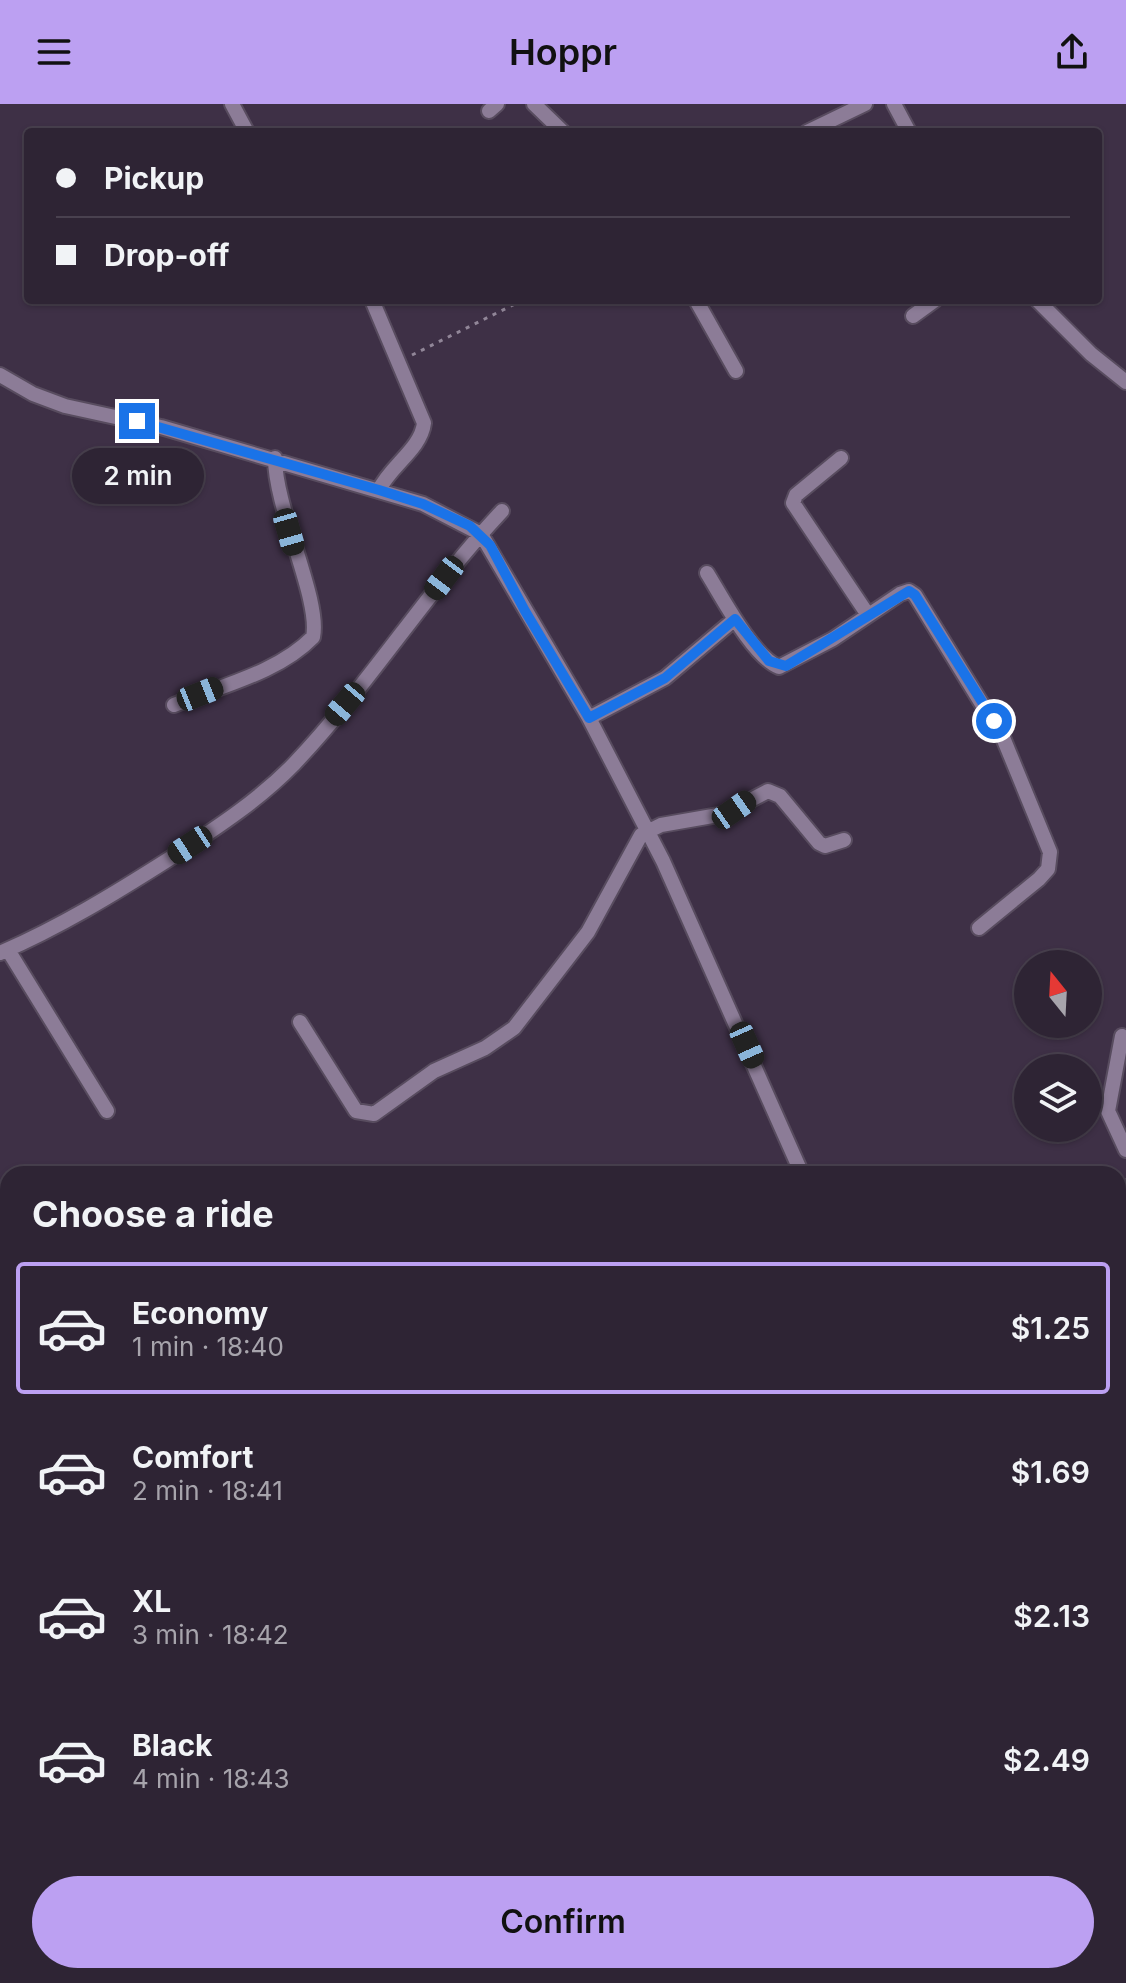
<!DOCTYPE html>
<html lang="en">
<head>
<meta charset="utf-8">
<style>
  :root { --surface:#2e2434; --page:#362c3c; --text:#f1f3f6; --muted:#a7a4ac; --line:#49414f; --accent:#bca0f2 }
  body { margin:0; font-family:Inter,sans-serif; background:var(--page); color:var(--text); height:100vh; display:flex; flex-direction:column; font-size:30px; white-space:nowrap }
  * { box-sizing:border-box; margin:0 }
  p { font-size:26px; color:var(--muted) }
  .icon { flex:none; width:44px; height:44px; fill:none; stroke:currentColor; stroke-width:2; stroke-linecap:round; stroke-linejoin:round }
  .map { position:relative; flex:1; overflow:hidden }
  .drawer { position:absolute; left:0px; top:1062px; width:1126px; height:818px; display:flex; flex-direction:column; background:var(--surface); border-radius:24px 24px 0 0; box-shadow:0 2px 6px #0004,0 0 0 2px var(--line) }
  .drawer>* { flex:none }
  .banner { position:absolute; left:24px; top:24px; width:1078px; height:176px; border-radius:8px; box-shadow:0 2px 6px #0004,0 0 0 2px var(--line); display:grid; align-content:center; height:176px; padding:0 32px; background:var(--surface) }
  .needle { width:52px; rotate:342deg }
  .buttons { position:absolute; left:1014px; top:846px; display:grid; gap:16px }
  .buttons a { display:grid; place-items:center; width:88px; height:88px; border-radius:50%; background:var(--surface); box-shadow:0 2px 6px #0004,0 0 0 2px var(--line); font-size:40px }
  .end { position:absolute; width:36px; height:36px; margin:-18px; border:10px solid #1a73e8; background:#fff; box-shadow:0 0 0 4px #fff }
  .from { border-radius:50% }
  .bubble { position:absolute; height:56px; border-radius:28px; background:var(--surface); box-shadow:0 2px 6px #0004,0 0 0 2px var(--line); font-size:26px; font-weight:600; line-height:56px; text-align:center }
  .car { position:absolute; width:24px; height:48px; margin:-24px -12px; border-radius:10px; box-shadow:0 0 6px 2px #0007; background:linear-gradient(#222 24%,#8ab4d8 0 40%,#222 0 76%,#8ab4d8 0 86%,#222 0) }
  .banner b { display:flex; align-items:center; gap:28px; height:76px; font-size:30px }
  .banner b+b { border-top:2px solid var(--line) }
  .banner i { width:20px; height:20px; background:var(--text) }
  ul { padding:0; list-style:none }
  li { display:flex; align-items:center; gap:24px; height:132px; margin:0 16px 12px; padding:0 16px; border:4px solid transparent; border-radius:8px }
  li div { flex:1 }
  li b { display:block; font-size:30px }
  li em { font-style:normal; font-weight:600 }
  li.selected { border-color:var(--accent) }
  li>.icon { width:72px; height:72px; stroke-width:1.5 }
  h2 { padding:0 32px; font-size:36px; line-height:96px }
  .action { display:flex; gap:16px; margin-top:auto; padding:16px 32px }
  .action a { flex:1; height:92px; border-radius:48px; background:var(--accent); color:#111; font-size:32px; font-weight:600; line-height:92px; text-align:center }
  header { display:flex; justify-content:space-between; align-items:center; height:104px; padding:0 32px; background:var(--accent); color:#111; font-size:36px; font-weight:600 }
  .map>svg:first-child { display:block }
  .building { fill:#5b4050; stroke:#755969; stroke-width:2 }
  .lines { fill:none; stroke-linecap:round; stroke-linejoin:round }
  .minor-casing { stroke:#584c5f; stroke-width:18 }
  .path { stroke:#918698; stroke-width:3; stroke-dasharray:4 6; stroke-linecap:butt }
  .minor { stroke:#8c7c97; stroke-width:14 }
  .route { stroke:#1a73e8; stroke-width:10 }
</style>
</head>
<body>
<header><svg class="icon" aria-label="menu" viewBox="0 0 24 24"><path d="M4 6h16M4 12h16M4 18h16"/></svg>Hoppr<svg class="icon" aria-label="share" viewBox="0 0 24 24"><path d="M12 15V3M7 8l5-5 5 5M5 13v7h14v-7"/></svg></header>
<div class="map">
<svg width="1126" height="1879" viewBox="0 0 1126 1879">
  <rect width="100%" height="100%" fill="#3e3046"/>
  <!-- building -->
  <path class="building" d="M1126,1332V1377L1118,1382V1336Z
    M1126,1517V1555L1118,1559V1521Z"/>
  <g class="lines">
    <!-- minor casing -->
    <g class="minor-casing">
      <path id="minor" d="M232,0L247,28
        M534,0L563,28
        M894,0L909,28
        M489,7L497,0
        M807,28L865,0
        M372,196L424,319C421,345 390,362 379,386
        M696,196L736,267
        M1037,196L1091,250L1126,278
        M913,212L935,196
        M0,271L33,290L65,302L161,323L423,400L481,430L589,614L663,757L802,1070
        M841,354L796,391L793,399L868,511
        M707,469C722,493 753,553 779,563L833,535L900,490L909,487L915,491L1004,636L1050,748L1048,765L1039,775L979,824
        M174,601C220,582 278,569 313,533C321,496 275,405 275,354
        M589,614L665,574L735,515
        M8,846L107,1007
        M0,849C60,823 114,790 169,755C213,726 257,698 294,660C369,581 427,487 502,407
        M300,918L356,1007L374,1010L434,967L485,944L514,924L588,828L641,731L661,721L724,710L768,687L780,692L819,739L825,742L844,736
        M1122,932L1108,1007L1126,1046
        M1118,1085L1126,1083
        M0,1166L8,1173
        M0,1344L8,1347
        M0,1496L8,1492
        M0,1823L8,1849
        M1126,1832L1122,1843L1126,1852
        M15,1872L17,1879
        M774,1872L777,1879
        M880,1879L900,1872"/>
    </g>
    <!-- path -->
    <path class="path" d="M412,251L523,196"/>
    <!-- minor -->
    <use href="#minor" class="minor"/>
  </g>
  <g class="lines">
    <!-- route -->
    <path class="route" d="M137,317L379,386L423,400L470,422L490,441L525,507L589,614L665,574L735,515L769,557L786,562L909,487L915,491L994,617"/>
  </g>
</svg>
<div class="buttons">
<a><svg class="needle" viewBox="-14 -14 28 28"><path d="M0-13l5 13h-10z" fill="#e53935"/><path d="M0 13l5-13h-10z" fill="#a7a4ac"/></svg></a>
<a><svg class="icon" aria-label="layers" viewBox="0 0 24 24"><path d="M12 4l9 5-9 5-9-5zM3 14l9 5 9-5"/></svg></a>
</div>
<i class="end from" style="left:994px;top:617px"></i>
<i class="end" style="left:137px;top:317px"></i>
<div class="bubble" style="left:72px;top:344px;width:132px">2 min</div>
<i class="car" style="left:289px;top:428px;rotate:164deg"></i>
<i class="car" style="left:444px;top:474px;rotate:217deg"></i>
<i class="car" style="left:200px;top:590px;rotate:68deg"></i>
<i class="car" style="left:345px;top:600px;rotate:220deg"></i>
<i class="car" style="left:734px;top:706px;rotate:55deg"></i>
<i class="car" style="left:190px;top:741px;rotate:237deg"></i>
<i class="car" style="left:747px;top:941px;rotate:156deg"></i>
<div class="banner">
<b><i class="from"></i>Pickup</b>
<b><i></i>Drop-off</b>
</div>
<section class="drawer">
<h2>Choose a ride</h2>
<ul>
<li class="selected"><svg class="icon" aria-label="car" viewBox="0 0 24 24"><path d="M5 17H2v-5l4-1 3-4h7l3 4 3 1v5h-3M9 17h6M6 11h13"/><circle cx="7" cy="17" r="2"/><circle cx="17" cy="17" r="2"/></svg><div><b>Economy</b><p>1 min · 18:40</p></div><em>$1.25</em></li>
<li><svg class="icon" aria-label="car" viewBox="0 0 24 24"><path d="M5 17H2v-5l4-1 3-4h7l3 4 3 1v5h-3M9 17h6M6 11h13"/><circle cx="7" cy="17" r="2"/><circle cx="17" cy="17" r="2"/></svg><div><b>Comfort</b><p>2 min · 18:41</p></div><em>$1.69</em></li>
<li><svg class="icon" aria-label="car" viewBox="0 0 24 24"><path d="M5 17H2v-5l4-1 3-4h7l3 4 3 1v5h-3M9 17h6M6 11h13"/><circle cx="7" cy="17" r="2"/><circle cx="17" cy="17" r="2"/></svg><div><b>XL</b><p>3 min · 18:42</p></div><em>$2.13</em></li>
<li><svg class="icon" aria-label="car" viewBox="0 0 24 24"><path d="M5 17H2v-5l4-1 3-4h7l3 4 3 1v5h-3M9 17h6M6 11h13"/><circle cx="7" cy="17" r="2"/><circle cx="17" cy="17" r="2"/></svg><div><b>Black</b><p>4 min · 18:43</p></div><em>$2.49</em></li>
</ul>
<div class="action"><a>Confirm</a></div>
</section>
</div>
</body>
</html>
